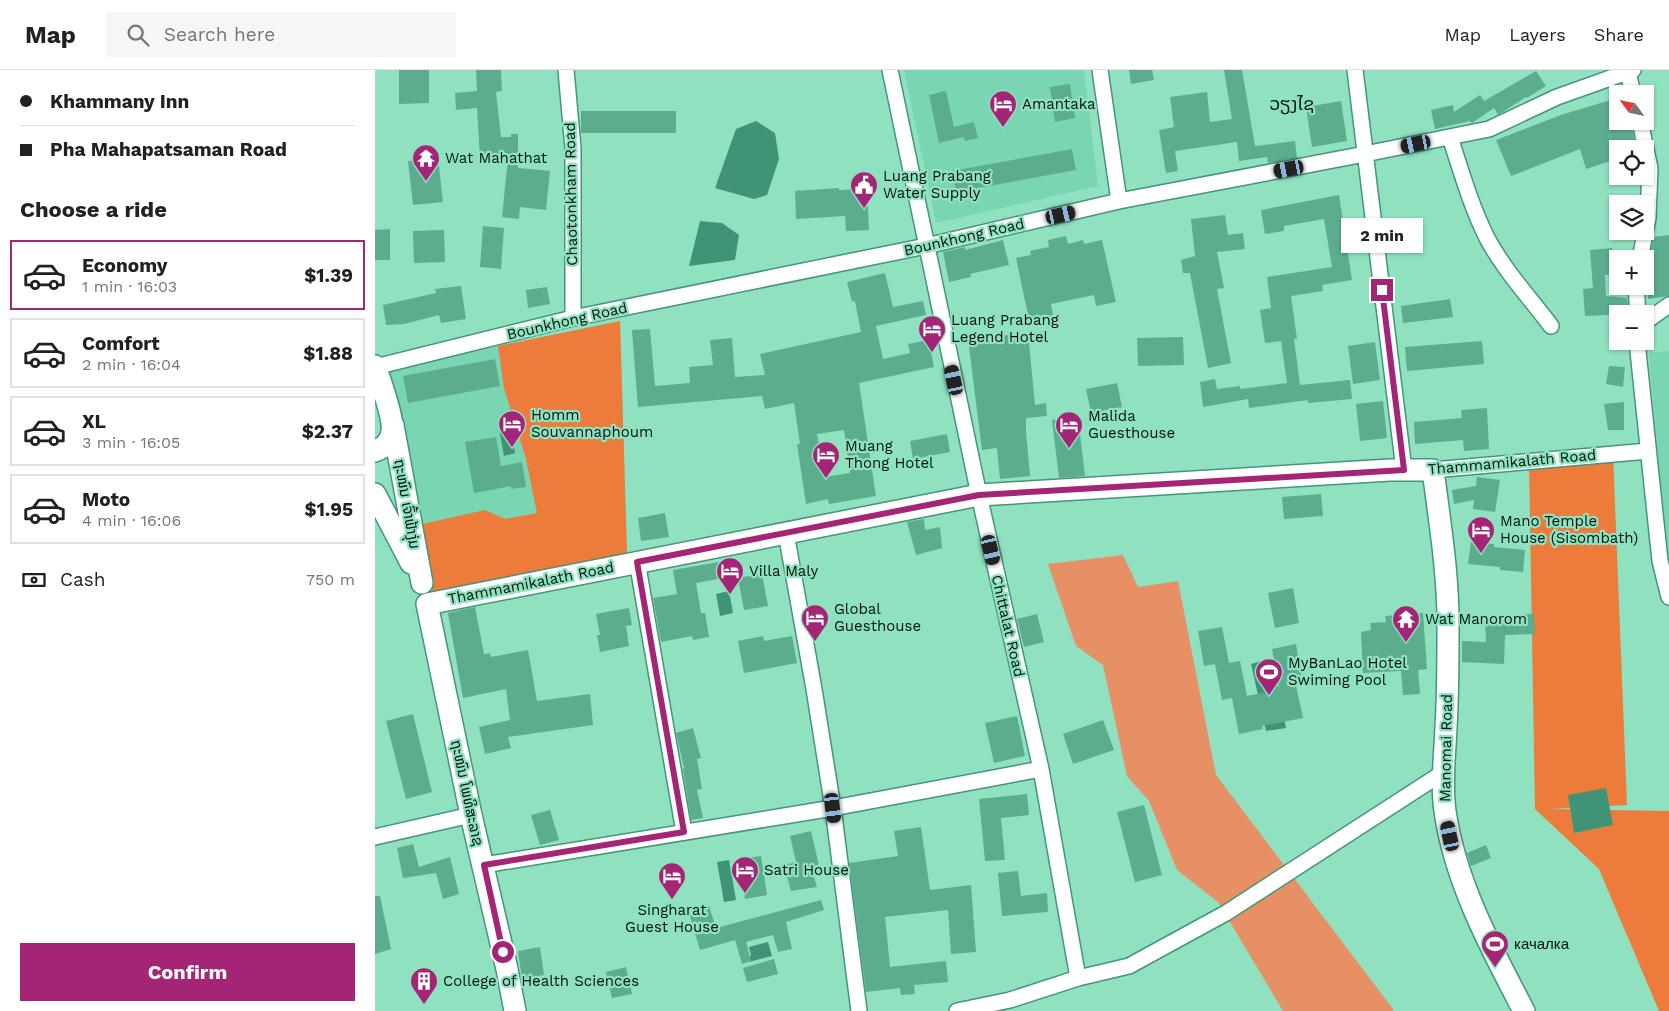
<!DOCTYPE html>
<html lang="en">
<head>
<meta charset="utf-8">
<style>
  :root { --surface:#fff; --page:#f6f6f6; --text:#202124; --muted:#757577; --line:#e0e0e0; --accent:#a42576 }
  body { margin:0; font-family:"Work Sans","Noto Sans Lao",sans-serif; background:var(--page); color:var(--text); height:100vh; display:flex; flex-direction:column; font-size:19px; white-space:nowrap }
  * { box-sizing:border-box; margin:0 }
  p { font-size:16px; color:var(--muted) }
  .icon { flex:none; width:28px; height:28px; fill:none; stroke:currentColor; stroke-width:2; stroke-linecap:round; stroke-linejoin:round }
  .map { position:relative; flex:1; overflow:hidden }
  .side { display:flex; flex-direction:column; background:var(--surface); width:375px }
  .side>* { flex:none }
  .guide { display:grid; align-content:center; height:110px; padding:0 20px; background:var(--surface) }
  .needle { width:32px; rotate:303deg }
  .tools { position:absolute; left:1234px; top:15px; display:grid; gap:10px }
  .tools a { display:grid; place-items:center; width:45px; height:45px; border-radius:0px; background:var(--surface); box-shadow:0 1px 4px #0004; font-size:25px }
  .end { position:absolute; width:22px; height:22px; margin:-11px; border:6px solid #a42576; background:#fff; box-shadow:0 0 0 2px #fff }
  .from { border-radius:50% }
  .bubble { position:absolute; height:35px; border-radius:0px; background:var(--surface); box-shadow:0 1px 4px #0004; font-size:16px; font-weight:700; line-height:35px; text-align:center }
  .car { position:absolute; width:15px; height:30px; margin:-15px -8px; border-radius:6px; box-shadow:0 0 4px 1px #0007; background:linear-gradient(#222 24%,#8ab4d8 0 40%,#222 0 76%,#8ab4d8 0 86%,#222 0) }
  .guide b { display:flex; align-items:center; gap:18px; height:48px; font-size:19px }
  .guide b+b { border-top:1px solid var(--line) }
  .guide i { width:12px; height:12px; background:var(--text) }
  ul { padding:0; list-style:none }
  li { display:flex; align-items:center; gap:15px; height:70px; margin:0 10px 8px; padding:0 10px; border:2px solid var(--line); border-radius:0px }
  li div { flex:1 }
  li b { display:block; font-size:19px }
  li em { font-style:normal; font-weight:700 }
  li.current { border-color:var(--accent) }
  li>.icon { width:45px; height:45px; stroke-width:1.5 }
  h2 { padding:0 20px; font-size:22px; line-height:60px }
  .pay { display:flex; align-items:center; gap:12px; height:55px; padding:0 20px; font-size:19px }
  .pay p { margin-inline-start:auto }
  .primary-button { display:flex; gap:10px; margin-top:auto; padding:10px 20px }
  .primary-button a { flex:1; height:58px; border-radius:0px; background:var(--accent); color:#fff; font-size:20px; font-weight:700; line-height:58px; text-align:center }
  header { display:flex; align-items:center; gap:30px; box-sizing:border-box; height:70px; padding:0 25px; background:var(--surface); border-bottom:1px solid var(--line) }
  header strong { font-size:24px }
  nav { display:flex; gap:28px; margin-inline-start:auto; font-size:18px }
  .search { width:350px; height:45px; background:var(--page); display:flex; align-items:center; gap:12px; box-sizing:border-box; padding:0 18px; border-radius:0px; color:var(--muted); font-size:19px }
  main { display:flex; flex:1; min-height:0 }
  .map>svg:first-child { display:block }
  .built { fill:#7ad5b2 }
  .green { fill:#e89065 }
  .forest { fill:#ec7b3c }
  .water { fill:#409476 }
  .building { fill:#5cad8e; fill-rule:evenodd }
  .lines { fill:none; stroke-linecap:round; stroke-linejoin:round }
  .street-casing { stroke:#449678; stroke-width:18 }
  .secondary-casing { stroke:#449678; stroke-width:24 }
  .street { stroke:#fff; stroke-width:15 }
  .secondary { stroke:#fff; stroke-width:21 }
  .route { stroke:#a42576; stroke-width:6 }
  .labels { text-anchor:middle; dominant-baseline:central; stroke-width:4.5; stroke-linejoin:round; paint-order:stroke }
  .poi-label { font-size:15px; fill:#00160d; stroke:#8fe1c0; text-anchor:start }
  .street-label { font-size:15px; fill:#00160d; stroke:#8fe1c0 }
  .quarter-label { font-size:18px; fill:#00160d; stroke:#8fe1c0 }
</style>
</head>
<body>
<header>
<strong>Map</strong>
<div class="search"><svg class="icon" aria-label="search" viewBox="0 0 24 24"><circle cx="10" cy="10" r="6"/><path d="M15 15l6 6"/></svg>Search here</div>
<nav><a>Map</a><a>Layers</a><a>Share</a></nav>
</header>
<main>
<section class="side">
<div class="guide">
<b><i class="from"></i>Khammany Inn</b>
<b><i></i>Pha Mahapatsaman Road</b>
</div>
<h2>Choose a ride</h2>
<ul>
<li class="current"><svg class="icon" aria-label="car" viewBox="0 0 24 24"><path d="M5 17H2v-5l4-1 3-4h7l3 4 3 1v5h-3M9 17h6M6 11h13"/><circle cx="7" cy="17" r="2"/><circle cx="17" cy="17" r="2"/></svg><div><b>Economy</b><p>1 min · 16:03</p></div><em>$1.39</em></li>
<li><svg class="icon" aria-label="car" viewBox="0 0 24 24"><path d="M5 17H2v-5l4-1 3-4h7l3 4 3 1v5h-3M9 17h6M6 11h13"/><circle cx="7" cy="17" r="2"/><circle cx="17" cy="17" r="2"/></svg><div><b>Comfort</b><p>2 min · 16:04</p></div><em>$1.88</em></li>
<li><svg class="icon" aria-label="car" viewBox="0 0 24 24"><path d="M5 17H2v-5l4-1 3-4h7l3 4 3 1v5h-3M9 17h6M6 11h13"/><circle cx="7" cy="17" r="2"/><circle cx="17" cy="17" r="2"/></svg><div><b>XL</b><p>3 min · 16:05</p></div><em>$2.37</em></li>
<li><svg class="icon" aria-label="car" viewBox="0 0 24 24"><path d="M5 17H2v-5l4-1 3-4h7l3 4 3 1v5h-3M9 17h6M6 11h13"/><circle cx="7" cy="17" r="2"/><circle cx="17" cy="17" r="2"/></svg><div><b>Moto</b><p>4 min · 16:06</p></div><em>$1.95</em></li>
</ul>
<div class="pay"><svg class="icon" aria-label="cash" viewBox="0 0 24 24"><path d="M3 7h18v10H3z"/><circle cx="12" cy="12" r="2"/></svg>Cash<p>750 m</p></div>
<div class="primary-button"><a>Confirm</a></div>
</section>
<div class="map">
<svg width="1294" height="941" viewBox="0 0 1294 941">
  <rect width="100%" height="100%" fill="#8fe1c0"/>
  <!-- built -->
  <path class="built" d="M529,0H709L723,116L561,153Z
    M245,251L252,483L58,523L8,300Z
    M1294,281V484L1291,485L1274,283Z"/>
  <!-- green -->
  <path class="green" d="M748,485L763,517L803,511L841,705L1018,939V941H908L843,832L802,800L774,731L752,706L728,595L701,576L673,494Z"/>
  <!-- forest -->
  <path class="forest" d="M245,251L252,483L58,523L43,455L110,440L130,449L162,443L151,389L129,318L123,276Z
    M1238,384L1252,735L1174,739L1294,741V941H1284L1224,799L1160,739L1154,391Z"/>
  <!-- water -->
  <path class="water" d="M381,51L400,63L404,89L392,125L379,129L340,118L361,59Z
    M325,151L347,153L364,165L360,190L314,196Z
    M134,350L140,383L129,386L123,353Z
    M354,521L358,543L345,546L341,524Z
    M897,588L911,658L891,661L876,594Z
    M1231,718L1238,755L1199,763L1193,725Z
    M354,790L361,830L349,832L342,792Z
    M393,872L397,886L374,892L373,888L376,886L374,877Z"/>
  <!-- building -->
  <path class="building" d="M24,0H54V33L24,34Z
    M101,0H126L127,21L121,22L126,67H136V64H143V98L175,101L171,140L145,137L144,149L127,147L133,88L105,89L102,38L81,40L80,23L102,21Z
    M754,0H777L779,10L756,14Z
    M849,0H867L880,76L920,71L922,88L893,93L892,87L864,91L862,72L800,81L803,101L791,103L784,60L799,57L795,27L832,22L835,52L857,49Z
    M1161,1L1171,16L1152,28L1151,27L1123,45L1119,38L1097,53L1095,51L1060,59L1056,40L1078,35L1079,42L1105,25L1109,31Z
    M695,14L700,48L680,52L675,17Z
    M571,21L579,57L599,52L603,68L590,71L589,67L564,73L554,25Z
    M1242,28V51H1256L1261,79H1242V89L1211,99L1205,79L1136,106L1121,70L1186,45Z
    M966,31L972,71L937,77L931,37Z
    M206,41H301V63H206Z
    M697,79L701,100L581,122L577,101Z
    M63,88L68,132L38,135L33,91Z
    M464,118V120L492,119L494,160L471,161L470,146L421,149L420,121Z
    M964,125L977,210L947,215L948,221L916,226L922,269H919L925,315L975,310L977,329L933,333V330L874,338L873,329L828,337L825,312L840,309L842,319L865,316V319L912,313L906,271L890,273L885,240L896,238L892,207L957,197L949,149L909,156V161L890,164L886,140Z
    M850,145L853,165L868,163L870,179L842,182L849,218L842,219L856,293L833,298L815,203H808L806,190L820,186L816,149Z
    M108,156L129,158L126,199L105,197Z
    M15,159V190H0V160Z
    M69,160L70,192L39,193L38,161Z
    M1294,165V226L1273,229L1271,203L1277,202L1275,185L1279,167Z
    M691,166L693,174L708,170L709,174L727,170L741,232L721,236L719,225L676,234L678,245L654,250L641,188L656,185L655,181L674,177L673,170Z
    M628,170L634,195L595,204L596,207L574,212L568,182L590,177V180Z
    M1237,178L1240,204L1230,205L1231,226L1252,228L1254,244L1210,246L1208,219L1218,218L1215,180Z
    M510,203L518,237L548,231L551,245L501,256L508,289L535,283L533,274L554,270L559,297L484,313L501,426L454,434L453,429L431,434L422,374H425L419,333L390,339L387,326L263,337L257,260L275,259L280,316L315,313L314,297L338,295L335,270L357,268L360,307L390,305L385,284L486,262L480,231L477,232L472,212ZM469,360L475,403L450,407L442,364Z
    M86,216L91,249L66,253L64,245L29,254L11,255L8,235L61,223L60,219Z
    M172,217L175,234L153,238L151,220Z
    M1075,229L1078,247L1028,253L1026,236Z
    M653,263L660,335L671,333L672,346L651,348V362L655,406L625,409L622,378L607,380L593,269Z
    M808,267L809,295L763,296L762,268Z
    M1107,271L1109,294L1032,301L1030,277Z
    M1000,272L1005,310L978,314L973,276Z
    M120,289L125,316L33,333L28,306Z
    M1234,296L1250,297L1248,317L1231,314Z
    M742,313L747,337L716,343L711,319Z
    M1008,331L1012,368L985,371L981,334Z
    M1249,332V360H1233L1229,334Z
    M1112,338L1114,379L1089,381L1088,370L1040,374L1039,352L1087,348L1086,340Z
    M703,347L710,406L684,408L677,350Z
    M572,364L575,382L538,389L535,371Z
    M121,367L126,396L147,392L151,417L136,419V416L99,423L90,372Z
    M1102,407L1125,410L1120,442L1098,439L1099,430L1079,434L1077,420L1101,416Z
    M946,424L948,446L909,449L907,427Z
    M290,443L294,467L266,471L263,448Z
    M549,449L550,460L565,457L567,478L541,485L532,452Z
    M1096,472L1119,474V477L1150,480L1148,502L1125,500V497L1093,494Z
    M356,490L359,506L321,513L326,543H330L334,567L318,570L317,566L286,572L278,528L302,524L298,500Z
    M387,504L393,536L369,540L363,508Z
    M918,518L924,553L900,558L893,523Z
    M100,537L109,584L115,583L116,587L153,580L162,631L215,624L218,655L133,667L136,678L110,684L104,657L135,650L131,619L88,628L73,543Z
    M254,538L257,555L251,556L254,576L225,582L222,565H225L221,544Z
    M1048,543L1052,599L1043,600L1045,624L1028,625L1026,601L988,603L986,562L996,560L995,553L1011,552L1010,546Z
    M662,544L669,572L649,577L642,549Z
    M1159,544L1160,564L1130,565L1129,594L1087,592V571L1111,572L1110,547Z
    M847,557L854,593L865,591L872,626L897,621L896,618L904,617L897,579L921,574L927,609L920,611L928,648L887,656L888,659L864,664L857,628L847,630L840,594L829,596L823,561Z
    M388,566L389,571L417,566L422,593L369,603L363,571Z
    M38,644L57,722L31,729L11,651Z
    M642,646L650,686L619,693L610,653Z
    M728,650L739,680L698,694L688,664Z
    M318,658L326,688L322,689L327,719L322,720L328,748L316,750L308,699L309,698L301,663Z
    M652,724L654,745L626,748L630,790L610,791L604,729Z
    M769,735L787,805L760,812L742,742Z
    M175,740L184,770L165,775L156,745Z
    M546,757L555,820L596,815L601,882L576,884L573,840L510,847L515,897L571,891L573,912L539,915L540,924L526,925L525,918L491,922L474,793L523,786L519,761Z
    M436,761L444,796L436,798L442,817L416,821L409,795L421,792L415,766Z
    M38,774L44,797L75,787L84,824L68,829L61,803L28,808L22,778Z
    M1111,775L1116,788L1096,796L1092,783Z
    M386,786L392,825L370,829L364,789Z
    M643,801L646,826L672,823L673,842L627,846L623,803Z
    M0,826H5L16,879L0,884Z
    M446,830L449,840L411,852L417,879L403,882L398,865L371,872L376,891L367,894L360,870L325,880L314,843L334,836L341,858Z
    M165,877L169,905L147,909L143,881Z
    M399,889L403,904L372,912L368,898Z
    M251,897L257,924L237,928L231,902Z"/>
  <g class="lines">
    <!-- street casing -->
    <g class="street-casing">
      <path id="street" d="M191,0L198,78V248
        M515,0L604,425L666,699L703,908
        M725,0L744,131
        M980,0L1029,400
        M1253,2L1258,24
        M1265,51L1275,98L1273,148L1265,189
        M1075,67C1086,101 1096,136 1112,168C1129,200 1155,228 1176,256
        M1261,216L1263,244
        M1270,252L1294,235
        M1263,271V281L1285,491L1294,527
        M0,297L198,248L551,176L744,131L990,84L1114,59L1182,27L1258,0
        M1058,400L1273,381
        M411,463L439,619L458,738L484,941
        M262,491L309,762
        M0,767L96,745
        M109,795L458,738L666,699
        M582,941L635,930L703,908L754,896L851,843L1069,702"/>
    </g>
    <!-- secondary casing -->
    <g class="secondary-casing">
      <path id="secondary" d="M0,296C5,310 19,348 17,361C16,371 9,378 0,381
        M18,355L47,513
        M0,424L36,493
        M140,941L132,899L96,745L52,534L604,425L1015,400H1058C1065,454 1074,508 1073,562C1073,594 1073,626 1071,657C1070,684 1066,714 1070,741C1080,812 1116,878 1149,941"/>
    </g>
    <!-- street -->
    <use href="#street" class="street"/>
    <!-- secondary -->
    <use href="#secondary" class="secondary"/>
  </g>
  <g class="lines">
    <!-- route -->
    <path class="route" d="M128,882L109,795L309,762L262,492L604,425L1029,400L1007,220"/>
  </g>
  <!-- icons -->
  <defs>
    <g id="hotel-pin" transform="scale(1.4375)"><path d="M0 17L-7.5 6A9.5 9.5 0 1 1 7.5 6Z" fill="#a42576" stroke="#8fe1c0"/><path d="M-6-4.5h1.5V1H6V5H4.5V3h-9V5H-6ZM-4 0a1.8 1.8 0 1 1 3.6 0ZM.5 0V-2.5h3Q6-2.5 6 0Z" fill="#fff"/></g>
    <g id="temple-pin" transform="scale(1.4375)"><path d="M0 17L-7.5 6A9.5 9.5 0 1 1 7.5 6Z" fill="#a42576" stroke="#8fe1c0"/><path d="M0-6L5-2H3V0L6.5 2.5H4V6H1.5V3h-3V6H-4V2.5H-6.5L-3 0V-2H-5Z" fill="#fff"/></g>
    <g id="civic-pin" transform="scale(1.4375)"><path d="M0 17L-7.5 6A9.5 9.5 0 1 1 7.5 6Z" fill="#a42576" stroke="#8fe1c0"/><path d="M-.6-6.5H3V-4.5H.6V-3L4-1V1h2V6H-6V1h2V-1L-.6-3ZM-1.2 2.5V6h2.4V2.5Z" fill="#fff"/></g>
    <g id="stadium-pin" transform="scale(1.4375)"><path d="M0 17L-7.5 6A9.5 9.5 0 1 1 7.5 6Z" fill="#a42576" stroke="#8fe1c0"/><path d="M0-5a6.5 5 0 1 0 0 10a6.5 5 0 1 0 0-10ZM-3.5-1.8h7v3.6h-7Z" fill="#fff"/></g>
    <g id="building-pin" transform="scale(1.4375)"><path d="M0 17L-7.5 6A9.5 9.5 0 1 1 7.5 6Z" fill="#a42576" stroke="#8fe1c0"/><path d="M-4-6H4V6H1V3H-1V6H-4ZM-2.5-4.3h1.7v1.8h-1.7ZM.8-4.3h1.7v1.8H.8ZM-2.5-1h1.7V.8h-1.7ZM.8-1h1.7V.8H.8Z" fill="#fff"/></g>
  </defs>
  <g fill-rule="evenodd">
    <use href="#hotel-pin" x="628" y="34"/>
    <use href="#temple-pin" x="51" y="88"/>
    <use href="#civic-pin" x="489" y="115"/>
    <use href="#hotel-pin" x="557" y="259"/>
    <use href="#hotel-pin" x="137" y="354"/>
    <use href="#hotel-pin" x="694" y="355"/>
    <use href="#hotel-pin" x="451" y="385"/>
    <use href="#hotel-pin" x="1106" y="460"/>
    <use href="#hotel-pin" x="355" y="501"/>
    <use href="#hotel-pin" x="440" y="548"/>
    <use href="#temple-pin" x="1031" y="549"/>
    <use href="#stadium-pin" x="894" y="602"/>
    <use href="#hotel-pin" x="370" y="800"/>
    <use href="#hotel-pin" x="297" y="806"/>
    <use href="#stadium-pin" x="1120" y="874"/>
    <use href="#building-pin" x="49" y="911"/>
  </g>
  <g class="labels">
    <!-- poi labels -->
    <g class="poi-label">
      <text x="647" y="34">Amantaka</text>
      <text x="70" y="88">Wat Mahathat</text>
      <text x="508" y="106">Luang Prabang<tspan x="508" dy="17">Water Supply</tspan></text>
      <text x="576" y="250">Luang Prabang<tspan x="576" dy="17">Legend Hotel</tspan></text>
      <text x="156" y="345">Homm<tspan x="156" dy="17">Souvannaphoum</tspan></text>
      <text x="713" y="346">Malida<tspan x="713" dy="17">Guesthouse</tspan></text>
      <text x="470" y="376">Muang<tspan x="470" dy="17">Thong Hotel</tspan></text>
      <text x="1125" y="451">Mano Temple<tspan x="1125" dy="17">House (Sisombath)</tspan></text>
      <text x="374" y="501">Villa Maly</text>
      <text x="459" y="539">Global<tspan x="459" dy="17">Guesthouse</tspan></text>
      <text x="1050" y="549">Wat Manorom</text>
      <text x="913" y="593">MyBanLao Hotel<tspan x="913" dy="17">Swiming Pool</tspan></text>
      <text x="389" y="800">Satri House</text>
      <text x="297" y="840" text-anchor="middle">Singharat<tspan x="297" dy="17">Guest House</tspan></text>
      <text x="1139" y="874">качалка</text>
      <text x="68" y="911">College of Health Sciences</text>
    </g>
    <!-- street labels -->
    <g class="street-label">
      <text transform="translate(196 124) rotate(-91)">Chaotonkham Road</text>
      <text transform="translate(589 167) rotate(-13)">Bounkhong Road</text>
      <text transform="translate(192 251) rotate(-13)">Bounkhong Road</text>
      <text transform="translate(1137 392) rotate(-5)">Thammamikalath Road</text>
      <text transform="translate(32 434) rotate(80)">ຖະໜົນ ເຈົ້າຟ້າງຸ່ມ</text>
      <text transform="translate(156 513) rotate(-11)">Thammamikalath Road</text>
      <text transform="translate(633 556) rotate(77)">Chittalat Road</text>
      <text transform="translate(1071 678) rotate(-89)">Manomai Road</text>
      <text transform="translate(92 723) rotate(78)">ຖະໜົນ ໂພທິສະລາຊ</text>
    </g>
    <!-- quarter labels -->
    <g class="quarter-label">
      <text x="917" y="33">ວຽງໄຊ</text>
    </g>
  </g>
</svg>
<div class="tools">
<a><svg class="needle" viewBox="-14 -14 28 28"><path d="M0-13l5 13h-10z" fill="#e53935"/><path d="M0 13l5-13h-10z" fill="#757577"/></svg></a>
<a><svg class="icon" aria-label="locate" viewBox="0 0 24 24"><circle cx="12" cy="12" r="6"/><path d="M12 2v4M12 18v4M2 12h4M18 12h4"/></svg></a>
<a><svg class="icon" aria-label="layers" viewBox="0 0 24 24"><path d="M12 4l9 5-9 5-9-5zM3 14l9 5 9-5"/></svg></a>
<a>+</a>
<a>−</a>
</div>
<i class="end from" style="left:128px;top:882px"></i>
<i class="end" style="left:1007px;top:220px"></i>
<div class="bubble" style="left:966px;top:148px;width:82px">2 min</div>
<i class="car" style="left:1041px;top:74px;rotate:258deg"></i>
<i class="car" style="left:914px;top:99px;rotate:259deg"></i>
<i class="car" style="left:686px;top:145px;rotate:77deg"></i>
<i class="car" style="left:579px;top:310px;rotate:348deg"></i>
<i class="car" style="left:616px;top:480px;rotate:167deg"></i>
<i class="car" style="left:458px;top:738px;rotate:173deg"></i>
<i class="car" style="left:1075px;top:766px;rotate:348deg"></i>
</div>
</main>
</body>
</html>
